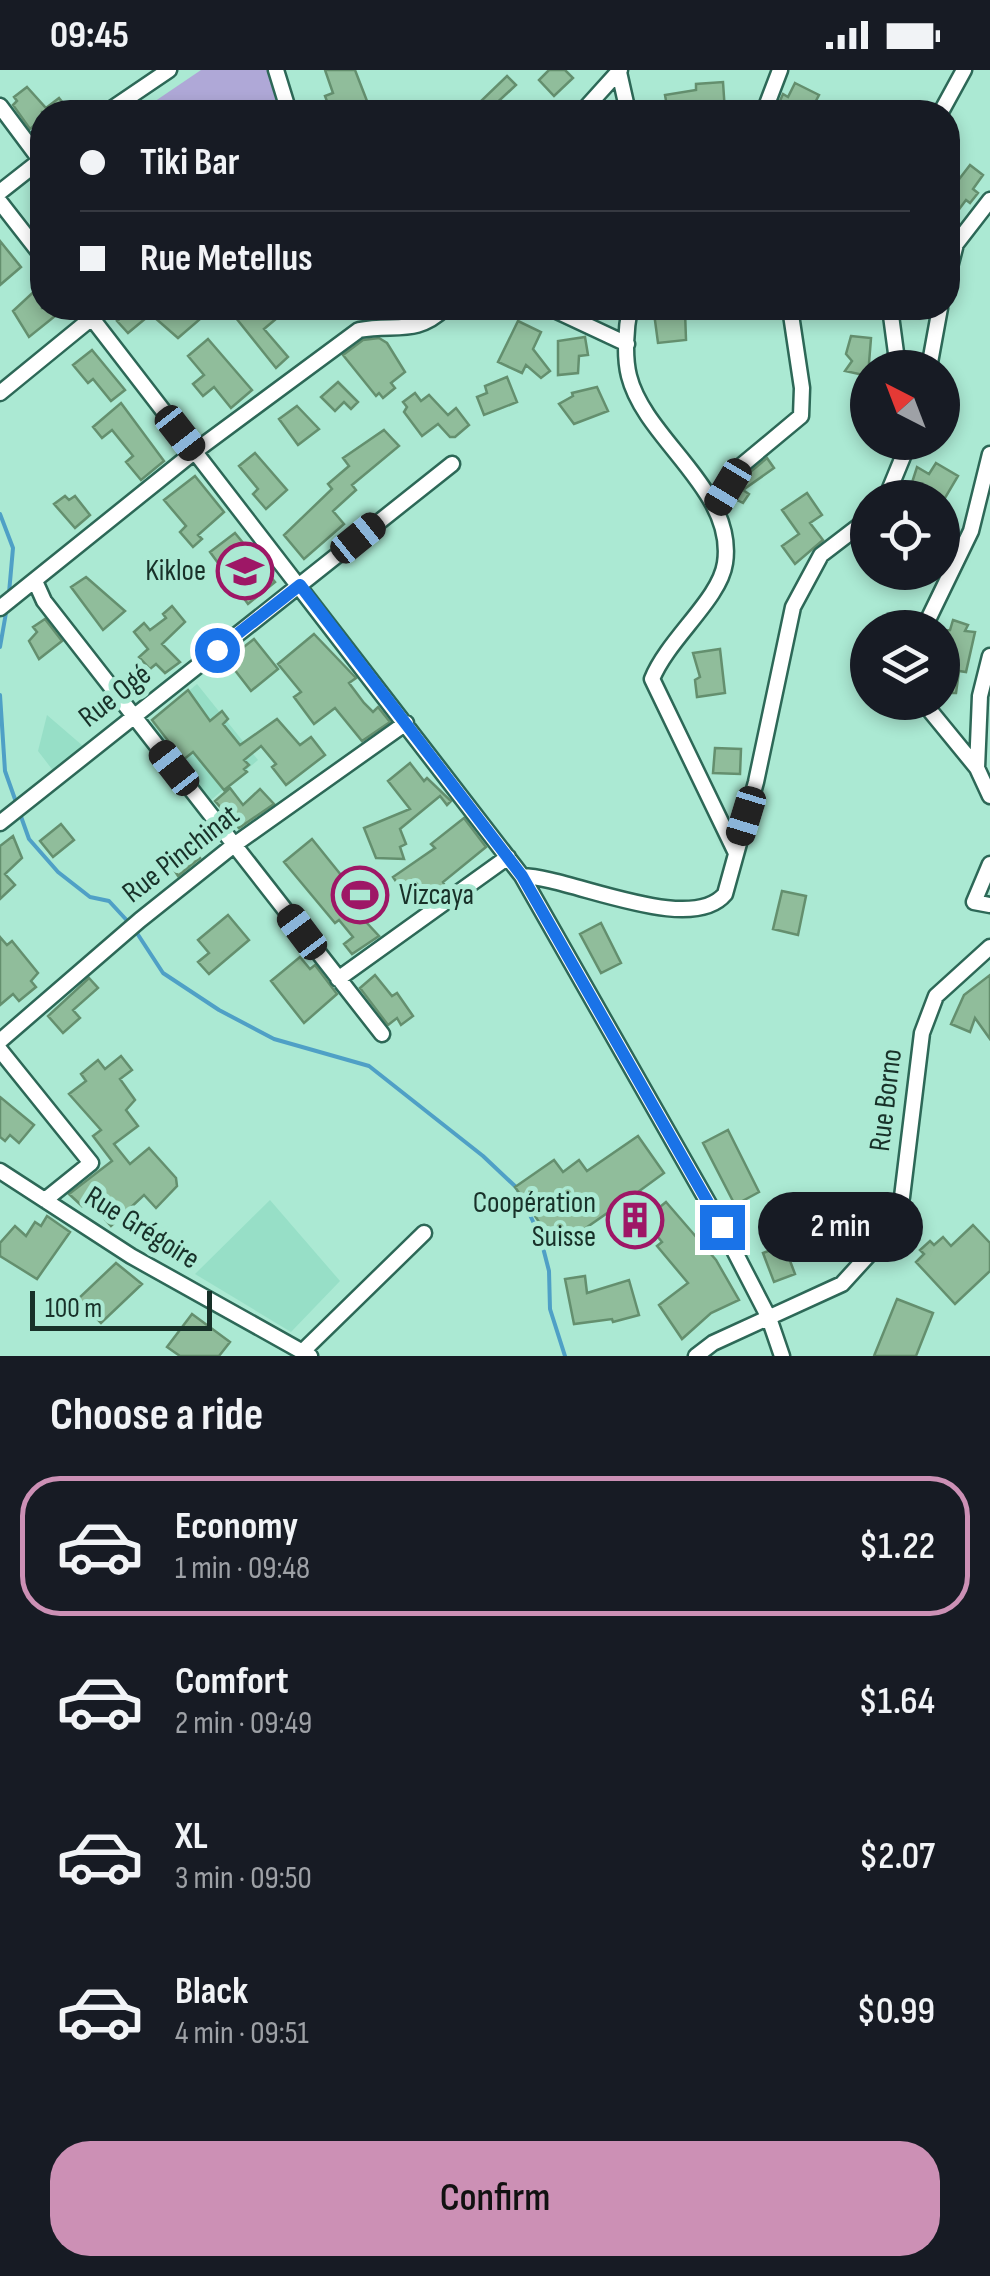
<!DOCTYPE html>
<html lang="en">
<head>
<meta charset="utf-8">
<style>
  :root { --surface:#171b24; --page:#242831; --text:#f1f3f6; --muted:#9ea1a6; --line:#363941; --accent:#cc90b5 }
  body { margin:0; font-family:"Sofia Sans Condensed",sans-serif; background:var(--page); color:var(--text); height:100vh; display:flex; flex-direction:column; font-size:38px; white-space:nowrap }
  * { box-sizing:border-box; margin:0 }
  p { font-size:32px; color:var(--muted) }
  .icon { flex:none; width:55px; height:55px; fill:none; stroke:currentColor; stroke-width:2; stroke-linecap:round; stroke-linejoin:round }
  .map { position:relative; height:1286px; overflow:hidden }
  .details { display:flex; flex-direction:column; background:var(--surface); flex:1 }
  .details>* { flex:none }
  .guide { position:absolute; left:30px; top:30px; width:930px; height:220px; border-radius:40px; box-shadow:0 5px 15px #0003; display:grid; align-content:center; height:220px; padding:0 50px; background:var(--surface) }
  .needle { width:65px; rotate:318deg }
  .tools { position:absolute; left:850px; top:280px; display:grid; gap:20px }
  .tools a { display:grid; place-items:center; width:110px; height:110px; border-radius:50%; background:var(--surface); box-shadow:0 5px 15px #0003; font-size:50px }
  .scale { position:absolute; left:30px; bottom:25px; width:182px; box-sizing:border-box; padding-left:10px; border:5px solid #183129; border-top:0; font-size:28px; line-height:35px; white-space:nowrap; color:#183129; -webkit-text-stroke:8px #abe9d3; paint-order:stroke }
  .end { position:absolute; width:45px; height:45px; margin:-22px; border:12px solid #1a73e8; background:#fff; box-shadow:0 0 0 5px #fff }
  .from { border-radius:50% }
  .bubble { position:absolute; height:70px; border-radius:35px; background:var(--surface); box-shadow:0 5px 15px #0003; font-size:32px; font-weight:600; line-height:70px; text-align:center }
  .car { position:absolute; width:30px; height:60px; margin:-30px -15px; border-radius:12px; box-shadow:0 0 8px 2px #0007; background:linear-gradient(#222 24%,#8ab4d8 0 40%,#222 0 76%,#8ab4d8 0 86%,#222 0) }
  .guide b { display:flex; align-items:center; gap:35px; height:95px; font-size:38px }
  .guide b+b { border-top:2px solid var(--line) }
  .guide i { width:25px; height:25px; background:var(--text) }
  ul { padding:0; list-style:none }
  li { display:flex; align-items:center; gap:30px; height:140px; margin:0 20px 15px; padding:0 30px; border:5px solid transparent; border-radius:40px }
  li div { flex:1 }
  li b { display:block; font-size:38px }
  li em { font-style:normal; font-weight:600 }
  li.on { border-color:var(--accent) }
  li>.icon { width:90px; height:90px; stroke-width:1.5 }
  h2 { padding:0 50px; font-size:45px; line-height:120px }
  .button { display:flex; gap:20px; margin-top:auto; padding:20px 50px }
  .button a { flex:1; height:115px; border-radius:40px; background:var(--accent); color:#111; font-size:40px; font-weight:600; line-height:115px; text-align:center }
  .status { display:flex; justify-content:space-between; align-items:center; height:70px; padding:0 50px; background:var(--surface); direction:ltr }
  .status svg { height:28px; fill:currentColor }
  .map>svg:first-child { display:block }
  .built { fill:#97dfc7 }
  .green { fill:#afa8d7 }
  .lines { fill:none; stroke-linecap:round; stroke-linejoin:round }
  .stream { stroke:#4fa0c6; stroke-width:4 }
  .building { fill:#90bd9b; stroke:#648f6e; stroke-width:2.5 }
  .minor-casing { stroke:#2d6857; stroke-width:19 }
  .minor { stroke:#fff; stroke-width:14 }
  .route { stroke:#1a73e8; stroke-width:12 }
  .labels { text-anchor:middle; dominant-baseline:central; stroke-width:10; stroke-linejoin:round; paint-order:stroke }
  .poi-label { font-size:30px; fill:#183129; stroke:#abe9d3; text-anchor:end }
  .street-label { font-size:30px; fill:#183129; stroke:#abe9d3 }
</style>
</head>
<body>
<div class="status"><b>09:45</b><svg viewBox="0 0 49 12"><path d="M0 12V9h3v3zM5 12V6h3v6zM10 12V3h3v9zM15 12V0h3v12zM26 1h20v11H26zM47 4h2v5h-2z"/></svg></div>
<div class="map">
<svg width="990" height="1286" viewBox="0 0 990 1286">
  <rect width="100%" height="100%" fill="#abe9d3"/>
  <!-- built -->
  <path class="built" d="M197,614L258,690L211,730L149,655Z
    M47,645L90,682L58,707L38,681Z
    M270,1130L340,1211L291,1262L195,1204Z"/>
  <!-- green -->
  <path class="green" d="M201,0H267L279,42H139Z"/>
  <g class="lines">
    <!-- stream -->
    <path class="stream" d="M0,444L13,478L9,523
      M0,577L7,537
      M0,625L5,701L16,732
      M19,741L29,769L58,802L90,827L109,831L133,857L163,903L219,940L274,969L369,996L483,1086L517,1118L540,1166L549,1201L550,1239L565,1286"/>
  </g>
  <!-- building -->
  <path class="building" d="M325,0H355L367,31L331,42L325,26L333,23Z
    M549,0H565L573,8L554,26L539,10Z
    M507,6L516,15L488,41L480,32Z
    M723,12L725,42H695V38L668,42L665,25L696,20V14Z
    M795,13L819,25L810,42H775L783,24L788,27Z
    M27,17L46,38L59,28L70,42H42V49L30,59L13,35L17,31L14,27Z
    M970,95L983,105L973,119L978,123L970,133L966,130L957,142L948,135L953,119L948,112L954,103L960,108Z
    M0,171L21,197L0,215Z
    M42,214V238H65L29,267L13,241Z
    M133,238H148L152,243L128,263L117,251Z
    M165,238H188L199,250L178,268L154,247Z
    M228,238H289L264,259L288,287L276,298Z
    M660,238L685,241L686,270L658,273L654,243Z
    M518,251L541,262L533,279L550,301L541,308L526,295L522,303L498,292Z
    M851,266L871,268L868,306L845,301L852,291L846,284Z
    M585,267L588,285L579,286L578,303L558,305V271Z
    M379,268L387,273L405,302L391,313L395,318L383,328L379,323L376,326L343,285L363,270Z
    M208,269L252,320L231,338L214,317L203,326L193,314L204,305L188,286Z
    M92,280L125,320L111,331L93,309L88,313L73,295Z
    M507,307L517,332L484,345L477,327L487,323L485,316Z
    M338,312L358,332L351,339L344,332L335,341L321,327Z
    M597,317L608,341L574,354L559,334L573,326L572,323Z
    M415,323L421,331L429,325L448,345L456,338L469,355L455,367H450L438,354L422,366L404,342L407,337L403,332Z
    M121,333L164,391L141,410L126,392L133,386L112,360L102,368L93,357Z
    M297,336L319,359L298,375L279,349Z
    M384,360L399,376L352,415L356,420L333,441L344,454L304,489L284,465L332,419L328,414L349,396L343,388Z
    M255,383L287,420L266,439L253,424L258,419L239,396Z
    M767,388L774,398L743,420L749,424L743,433L737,430L734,428L749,403Z
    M936,393L958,406L945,428H907L917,397L929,404Z
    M195,406L224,442L198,465L202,469L193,477L180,462L186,456L164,430Z
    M807,423L822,445L810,453L823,470L795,494L782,476L799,464L782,440Z
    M65,426L69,430L75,426L90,445L75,458L54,434Z
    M235,463L275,512L248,534L210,482Z
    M86,507L125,541L103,560L71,517Z
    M172,536L185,552L162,574L180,592L165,603L156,594L150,599L139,587L148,579L134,562L144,553L150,560L166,548L163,544Z
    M45,549L62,571L39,589L29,571L37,562L33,557Z
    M953,550L968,555L965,561L975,562L966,602L959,601L956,623H942V561L950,560Z
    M314,564L356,608L349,613L364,633L373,642L378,637L390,652L362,671L335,638L314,654L294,627L301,622L278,594Z
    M254,569L278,599L251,621L227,590Z
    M720,579L725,623L697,627L695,610L700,607L693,583Z
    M188,620L210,651L222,641L228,649L223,654L240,675L277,649L300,675L311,667L325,685L286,715L272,697L276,694L261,676L244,690L249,695L244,699L247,702L224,720L193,682L183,690L152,650Z
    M715,678L741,679L740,704L713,703Z
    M410,693L424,711L427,708L451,731L447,735L440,726L400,759L406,774L400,777L404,789L376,788L364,758L410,739L388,711Z
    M230,718L243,735L260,719L274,734L239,758L215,731Z
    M464,748L486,777L443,812L446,818L420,837L412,826L408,829L393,807L435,778L431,774Z
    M61,754L74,770L53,787L40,771Z
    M13,766L22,788L5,804L15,815L0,829V776Z
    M312,769L362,831L353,838L379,866L352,884L344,874L353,867L339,850L335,853L284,792Z
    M186,772L200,788L178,806L167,789Z
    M782,821L806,826L798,865L773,859Z
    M228,845L249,870L209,904L198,892L209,883L198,870Z
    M601,853L621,893L601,903L580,864Z
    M0,867L7,875L12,871L38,903L31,911L36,917L19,931L13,924L0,935Z
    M300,887L310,899L315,895L337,924L304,953L271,911Z
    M375,905L392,926L397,923L413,946L401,955L397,948L388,955L360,918Z
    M990,905V969L975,948L970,962L951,954L964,925Z
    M89,908L98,918L73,940L80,948L63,963L48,946Z
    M121,986L132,1000L120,1009L135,1030L126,1040L138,1056L114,1074L130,1094L149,1078L176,1108L177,1116L156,1138L144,1125L111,1156L101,1145L112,1135L101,1120L82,1136L69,1124L112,1091L93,1066L101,1060L69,1024L86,1011L81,1004L98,990L105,999Z
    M0,1027L34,1055L19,1073L10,1065L5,1071L0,1067Z
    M728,1060L759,1122L735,1135L703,1073Z
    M638,1066L664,1103L627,1130L645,1152L635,1160L616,1137L557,1178L515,1117L554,1090L563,1102L579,1090L587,1101Z
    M666,1132L716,1190L739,1230L711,1243L682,1269L659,1235L688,1213L657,1176L662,1172L644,1150Z
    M47,1146L70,1162L37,1209L0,1186V1173L15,1156L26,1166L35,1152L41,1156Z
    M973,1155L990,1173V1201L955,1234L916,1192L924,1184L920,1180L930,1171L934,1175L943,1167L951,1176Z
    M784,1175L795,1204L774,1212L763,1183Z
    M116,1193L142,1214L101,1253L78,1229Z
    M585,1206L587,1223L629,1210L639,1245L613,1252L612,1249L574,1254L565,1209Z
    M897,1229L933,1243L916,1286H874Z
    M192,1244L230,1272L219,1286H180L167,1277Z"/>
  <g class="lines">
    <!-- minor casing -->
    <g class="minor-casing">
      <path id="minor" d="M276,0L289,42
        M619,2L628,42
        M0,36L41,91
        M107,42L169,0
        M582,42L620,0
        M764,42L780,0
        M941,42L964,0
        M0,122L42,89
        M0,132L42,186
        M948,205L956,174L990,130
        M84,238L522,806L722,1157L769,1248L782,1286
        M550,238L627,274
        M630,238C626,258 624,286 629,306C645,370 736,420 725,493C720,529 668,569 652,609L735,781
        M890,238L898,298
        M929,298L940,238
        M0,323L104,238
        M886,428L909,372
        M715,438L741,396L801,346L802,318L790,238
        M35,511L44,531L382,964
        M0,538L194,382L359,260C395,253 416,266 445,238
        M924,558L971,461L990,384
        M923,632L977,698L990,726
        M977,698L980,626L990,586
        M0,753L452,394
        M990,794L974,832L990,835
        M522,806C570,807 690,866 725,824L756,712L793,537L821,485L868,449
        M338,909L508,787
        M0,971L140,850L234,775L406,653
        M0,980L91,1093L45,1130
        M0,1101L131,1186L310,1286
        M302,1282L424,1163
        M696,1286L713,1273L842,1214L874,1179L902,1127L922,963L936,926L990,877"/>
    </g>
    <!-- minor -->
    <use href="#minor" class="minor"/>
  </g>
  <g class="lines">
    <!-- route -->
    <path class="route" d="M217,580L300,515L522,806L722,1157"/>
  </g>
  <!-- icons -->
  <defs>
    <g id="school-ring" transform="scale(2.875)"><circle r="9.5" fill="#abe9d3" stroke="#9e1766" stroke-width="1.5"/><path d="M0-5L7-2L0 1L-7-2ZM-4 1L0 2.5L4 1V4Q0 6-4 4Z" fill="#9e1766"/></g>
    <g id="stadium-ring" transform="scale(2.875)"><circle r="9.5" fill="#abe9d3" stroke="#9e1766" stroke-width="1.5"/><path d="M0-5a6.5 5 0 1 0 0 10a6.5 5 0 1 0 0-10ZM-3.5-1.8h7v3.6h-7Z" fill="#9e1766"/></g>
    <g id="building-ring" transform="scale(2.875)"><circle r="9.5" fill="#abe9d3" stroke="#9e1766" stroke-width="1.5"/><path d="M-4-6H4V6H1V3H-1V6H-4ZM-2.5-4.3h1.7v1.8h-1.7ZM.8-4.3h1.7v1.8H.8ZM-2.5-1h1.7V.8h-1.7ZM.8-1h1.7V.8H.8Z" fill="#9e1766"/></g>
  </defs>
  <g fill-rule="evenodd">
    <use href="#school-ring" x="245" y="501"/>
    <use href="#stadium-ring" x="360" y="825"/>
    <use href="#building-ring" x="635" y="1150"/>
  </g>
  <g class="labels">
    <!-- poi labels -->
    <g class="poi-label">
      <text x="206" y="501">Kikloe</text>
      <text x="399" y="825" text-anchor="start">Vizcaya</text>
      <text x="596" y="1133">Coopération<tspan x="596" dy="34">Suisse</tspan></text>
    </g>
    <!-- street labels -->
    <g class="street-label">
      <text transform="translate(115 626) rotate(-38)">Rue Ogé</text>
      <text transform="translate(181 784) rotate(-38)">Rue Pinchinat</text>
      <text transform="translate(886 1030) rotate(-83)">Rue Borno</text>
      <text transform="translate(142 1158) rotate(32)">Rue Grégoire</text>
    </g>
  </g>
</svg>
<div class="tools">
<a><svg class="needle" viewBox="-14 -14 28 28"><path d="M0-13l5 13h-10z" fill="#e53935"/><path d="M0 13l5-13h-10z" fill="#9ea1a6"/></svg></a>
<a><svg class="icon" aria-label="locate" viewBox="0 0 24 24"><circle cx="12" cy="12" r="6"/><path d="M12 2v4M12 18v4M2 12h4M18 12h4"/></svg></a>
<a><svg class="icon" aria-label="layers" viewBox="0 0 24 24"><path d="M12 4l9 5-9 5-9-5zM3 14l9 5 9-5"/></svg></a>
</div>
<div class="scale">100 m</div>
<i class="end from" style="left:217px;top:580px"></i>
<i class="end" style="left:722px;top:1157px"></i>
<div class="bubble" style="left:758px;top:1122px;width:165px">2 min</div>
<i class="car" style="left:180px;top:363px;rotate:142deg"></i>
<i class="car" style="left:728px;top:417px;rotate:211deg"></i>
<i class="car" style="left:358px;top:468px;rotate:51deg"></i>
<i class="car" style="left:174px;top:698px;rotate:322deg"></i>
<i class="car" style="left:746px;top:746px;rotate:197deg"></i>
<i class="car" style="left:302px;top:862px;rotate:323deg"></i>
<div class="guide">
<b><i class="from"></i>Tiki Bar</b>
<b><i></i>Rue Metellus</b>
</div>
</div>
<section class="details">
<h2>Choose a ride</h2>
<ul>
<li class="on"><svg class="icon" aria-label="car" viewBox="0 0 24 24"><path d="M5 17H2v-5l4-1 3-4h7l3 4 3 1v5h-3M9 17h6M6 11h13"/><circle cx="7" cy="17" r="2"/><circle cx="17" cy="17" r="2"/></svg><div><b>Economy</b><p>1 min · 09:48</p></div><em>$1.22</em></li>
<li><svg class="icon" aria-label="car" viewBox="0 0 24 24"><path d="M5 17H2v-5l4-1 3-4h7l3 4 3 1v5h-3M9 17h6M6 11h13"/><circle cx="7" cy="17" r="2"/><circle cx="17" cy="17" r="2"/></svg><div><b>Comfort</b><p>2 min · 09:49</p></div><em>$1.64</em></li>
<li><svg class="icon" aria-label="car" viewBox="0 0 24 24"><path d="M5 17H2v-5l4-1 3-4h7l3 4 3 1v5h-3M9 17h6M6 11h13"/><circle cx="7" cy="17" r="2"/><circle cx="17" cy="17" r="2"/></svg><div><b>XL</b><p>3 min · 09:50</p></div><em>$2.07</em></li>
<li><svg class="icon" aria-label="car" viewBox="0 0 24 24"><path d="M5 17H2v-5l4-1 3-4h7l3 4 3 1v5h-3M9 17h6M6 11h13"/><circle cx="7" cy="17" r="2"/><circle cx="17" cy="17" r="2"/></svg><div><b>Black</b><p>4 min · 09:51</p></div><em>$0.99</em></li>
</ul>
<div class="button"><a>Confirm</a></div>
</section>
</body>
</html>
